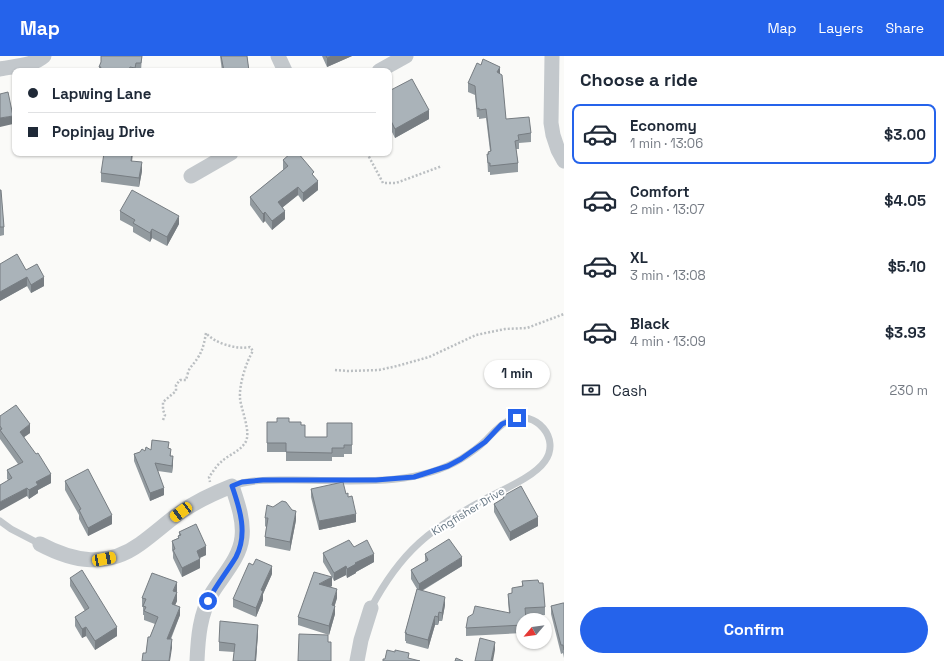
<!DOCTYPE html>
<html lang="en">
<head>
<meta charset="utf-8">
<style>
  :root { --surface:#fff; --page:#f6f6f7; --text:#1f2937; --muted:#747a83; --line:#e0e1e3; --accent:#2563eb }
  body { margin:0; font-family:"Space Grotesk",sans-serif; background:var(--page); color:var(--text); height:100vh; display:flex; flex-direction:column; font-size:15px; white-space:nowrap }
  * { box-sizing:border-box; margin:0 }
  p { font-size:13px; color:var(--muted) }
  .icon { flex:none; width:22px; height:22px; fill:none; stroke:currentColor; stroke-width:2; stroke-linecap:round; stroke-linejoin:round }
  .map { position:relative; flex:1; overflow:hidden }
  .drawer { display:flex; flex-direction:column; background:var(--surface); width:380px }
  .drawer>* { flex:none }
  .banner { position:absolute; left:12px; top:12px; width:380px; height:88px; border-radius:8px; box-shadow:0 1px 3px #0004; display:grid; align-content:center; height:88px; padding:0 16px; background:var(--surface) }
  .needle { width:26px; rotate:241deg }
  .tools { position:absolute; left:516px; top:557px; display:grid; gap:8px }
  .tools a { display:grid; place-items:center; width:36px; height:36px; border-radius:50%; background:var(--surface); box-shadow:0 1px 3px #0004; font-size:20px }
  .end { position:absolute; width:18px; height:18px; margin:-9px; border:5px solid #2563eb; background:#fff; box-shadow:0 0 0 2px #fff }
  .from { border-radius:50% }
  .bubble { position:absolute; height:28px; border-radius:14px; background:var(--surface); box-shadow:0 1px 3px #0004; font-size:13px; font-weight:800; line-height:28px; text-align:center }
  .car { position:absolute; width:12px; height:24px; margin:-12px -6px; border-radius:5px; box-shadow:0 0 3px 1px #0007; background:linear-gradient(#f5c518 24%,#345 0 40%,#f5c518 0 76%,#345 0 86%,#f5c518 0) }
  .banner b { display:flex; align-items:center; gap:14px; height:38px; font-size:15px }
  .banner b+b { border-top:1px solid var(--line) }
  .banner i { width:10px; height:10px; background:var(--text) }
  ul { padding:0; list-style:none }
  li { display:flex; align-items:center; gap:12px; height:60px; margin:0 8px 6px; padding:0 8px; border:2px solid transparent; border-radius:8px }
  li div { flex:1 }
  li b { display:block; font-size:15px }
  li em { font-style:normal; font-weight:800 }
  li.selected { border-color:var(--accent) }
  li>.icon { width:36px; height:36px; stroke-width:1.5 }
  h2 { padding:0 16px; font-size:18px; line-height:48px }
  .pay { display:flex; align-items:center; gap:10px; height:44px; padding:0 16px; font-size:15px }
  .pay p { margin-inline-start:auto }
  .primary-button { display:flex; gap:8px; margin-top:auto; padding:8px 16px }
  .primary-button a { flex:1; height:46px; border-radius:24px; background:var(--accent); color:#fff; font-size:16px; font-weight:800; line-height:46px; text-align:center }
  header { display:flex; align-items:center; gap:24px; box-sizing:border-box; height:56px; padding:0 20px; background:var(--accent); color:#fff }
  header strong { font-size:19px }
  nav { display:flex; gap:22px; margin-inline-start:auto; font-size:14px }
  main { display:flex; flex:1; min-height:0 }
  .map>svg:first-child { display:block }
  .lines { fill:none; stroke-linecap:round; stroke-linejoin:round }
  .path { stroke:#bbbfc2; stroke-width:2.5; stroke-dasharray:2 2; stroke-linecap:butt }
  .service { stroke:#c3c8cc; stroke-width:7 }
  .minor { stroke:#c3c8cc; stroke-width:15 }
  .wall { fill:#929a9f }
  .shaded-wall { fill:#777d82 }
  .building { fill:#aab3b9; stroke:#777d82 }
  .route { stroke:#2563eb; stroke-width:5 }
  .labels { text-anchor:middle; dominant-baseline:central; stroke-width:4; stroke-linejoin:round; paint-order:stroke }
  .street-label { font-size:11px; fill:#657683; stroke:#fff }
</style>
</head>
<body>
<header>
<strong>Map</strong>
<nav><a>Map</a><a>Layers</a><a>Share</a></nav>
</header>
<main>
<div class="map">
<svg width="564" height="605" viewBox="0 0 564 605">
  <rect width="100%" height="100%" fill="#fafaf8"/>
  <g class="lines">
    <!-- path -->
    <path class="path" d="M367,97L383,127H396L442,110
      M335,314L348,315L379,314L397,310L429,301L476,279L505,273L527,272L564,258
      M163,364L165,359L163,354V346L176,335V329L180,324H186C187,321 188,315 190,312C201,299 203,294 206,277C214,287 237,294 250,291L253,295C246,306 239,329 240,342C241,354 252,377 245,387C239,396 228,399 221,406C216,410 213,416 209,421L210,426"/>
    <!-- service -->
    <path class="service" d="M232,430C252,423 272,424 292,424C346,424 413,432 461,403C469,398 478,392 485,385C493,377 500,368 510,364C536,353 561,383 545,405C534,421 504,433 487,442C431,472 401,495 371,552
      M0,465L11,473L40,488"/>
    <!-- minor -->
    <path class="minor" d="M278,0L285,15
      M552,0L551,67L553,79L558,94L564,105
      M0,13C14,10 33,10 44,0
      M379,15L406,0
      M191,120L231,97
      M40,488C74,506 107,512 140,488C154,478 167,466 181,456C197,445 214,437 232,430C237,445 244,464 242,481C240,502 223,519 212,537C200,558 198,581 197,605
      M357,605L361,584L371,552"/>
  </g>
  <!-- wall -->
  <path class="wall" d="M142,0L141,15H99V11Z
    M220,0H247L249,15H222Z
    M322,0H352L327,11Z
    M481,9L500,18L506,63L531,77V86L519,87V93H516L518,107V116L490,119V116H488L487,98H488L490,95L486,62L479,63V61H477L475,39L468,36V27Z
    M389,35L429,63L395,82L389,70Z
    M283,104L314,120L318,134L303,146L298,139L283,151L285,163L272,174L265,165L263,167L250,149V141L283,114Z
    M132,105L142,115L139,131L101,126V117Z
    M0,134L4,171V179L0,180Z
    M120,155L179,168L167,190L152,182L150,186L133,176V171L120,164Z
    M0,208L26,214L44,230L31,237L27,230L0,245Z
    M0,360L30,377L24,381L51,427L38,434V437L29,443L27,440L7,423V414L18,408L0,383Z
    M267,366H289L301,369L305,381H327L352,367V398H344V401H332V405H286V396H267Z
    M169,392L173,408L172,417L158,415L164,439L150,445L134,405V398L145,395Z
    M65,425L112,468L88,480L79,463V459L65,434Z
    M311,433L346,438L348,441L356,466L319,474L311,441Z
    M503,440L538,470L510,485L494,456V448L503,443Z
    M265,462L296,464L290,495L265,490V481L266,471L265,470Z
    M179,476L206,499L200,502V512L182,521L173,502V497L172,494V485L178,482V480L179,479Z
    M354,491L374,506L356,516V517L347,522L346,519L334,525L332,521V530L330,531L337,542L335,549V558L329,579L298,569V561L332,521L323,506V497Z
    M425,498L462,510L422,535L445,549L442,565H439L438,569H435L428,593L406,587V585H405V577L417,533L411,523V514L425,506Z
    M272,518L263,538V544L256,561L233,551V543Z
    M70,522L117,580L95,594L86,580L82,582L75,570V561L85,555L70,530Z
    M522,525L545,551V559L526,561L523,564V577L466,580V572L509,557L508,546V538L512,537L522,530Z
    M177,535V545L175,549L180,559L171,583L172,592L146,597L150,581L155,568L144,564V559H143V551H142V542Z
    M564,547V602L563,597L561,598L551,558V550Z
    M258,577L256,605H233L234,596L219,595V586Z"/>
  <!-- shaded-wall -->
  <path class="shaded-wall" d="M332,0H352L327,11V2Z
    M500,11V19L497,16Z
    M429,54V63L395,82V73Z
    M13,60V68L0,71V62Z
    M132,97H133L131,114V105Z
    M142,106V115L139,131V122Z
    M318,125V134L303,146V137Z
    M298,131V139L278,155V146Z
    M285,155V163L272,174V165Z
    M265,156V165L263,167V158Z
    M179,160V168L167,190V181Z
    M152,173V182L150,186V177Z
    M27,221V230L0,245V236Z
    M44,221V230L31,237V229Z
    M30,368V377L20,384V376Z
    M173,400V408L172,417V410Z
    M51,418V427L38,434V437L29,443V434L36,426Z
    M27,432V440L0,455V446Z
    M164,432V439L150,445V437Z
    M296,455V464L290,495V486Z
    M356,458V466L319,474V465Z
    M112,459V468L88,480V472Z
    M538,461V470L510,485V476Z
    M206,490V499L197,503V495Z
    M374,498V506L356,516V517L347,522V513L355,507Z
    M462,501V510L419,536V528Z
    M200,503V512L182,521V512Z
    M272,510V518L263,538V544L256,561V552L261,534Z
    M346,510V519L334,525V517Z
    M332,521V530L319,537V528Z
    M177,526V535L173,543V535Z
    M337,533V542L332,557V549Z
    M177,536V545L172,556V548Z
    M445,541V549L442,565V557Z
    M335,550V558L329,579V570Z
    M180,551V559L167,591V583Z
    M439,556V565L438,569V561Z
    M435,560V569L428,593V584Z
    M258,569V577L256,605H255Z
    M86,571V580L82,582V573Z
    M117,571V580L95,594V585Z
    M172,583V592L170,605H169Z
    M495,586V594L493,605H491Z"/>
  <!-- building -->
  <path class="building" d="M101,0H142L141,7H136L135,12L130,11L128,15H99L101,11H99L101,6Z
    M221,0H247L249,15H224Z
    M326,0H332L327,2Z
    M483,3L500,11L497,16L502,19L506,63L529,61L531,77L518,79L519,84L515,85L518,107L490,110V107H488L487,98H489L488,96L491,95L486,53L479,54V52L477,53L475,30L468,27L477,7L481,9Z
    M412,23L429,54L395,73L389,61V35Z
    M8,36L13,60L0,62V38Z
    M104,97H132L131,105L142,106L139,122L101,117Z
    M291,97H298L314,116L312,118L318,125L303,137L298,131L278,146L285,155L272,165L265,156L263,158L250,141L288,110L283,104Z
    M0,134H1L4,171H0Z
    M132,134L179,160L167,181L152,173L150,177L133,167L135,164L120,155Z
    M17,198L26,214L37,208L44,221L31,229L27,221L0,236V208Z
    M16,349L30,368L20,376L36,398L38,397L51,418L36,426L38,429L29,434L27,432L0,446V429L12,422L7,414L23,406L0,374L2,373L0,370V360Z
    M277,362H289V366H301V369H305V381H327V367H352V389H344V392H332V397L286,396V387H267V366H277Z
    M152,384L169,386L168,392L171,393L170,400H173L172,410L155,407L164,432L150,437L134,398L140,396L142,393L145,395L146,391L151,394Z
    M88,413L112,459L88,472L79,454L81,453L65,425Z
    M343,426L346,438L348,437V441L352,440L356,458L319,465L311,433Z
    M521,430L538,461L510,476L494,448L504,442L503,440Z
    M282,445L286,446L292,454L296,455L290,486L265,481L268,462H265L267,449L273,451Z
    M196,468L206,490L197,495L200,503L182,512L173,494L175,493L172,485L179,482L178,480L181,479L179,476Z
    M449,483L462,501L419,528L411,514L428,504L425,498Z
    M349,484L354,491L367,484L374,498L355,507L356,508L347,513L346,510L334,517L323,497Z
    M256,503L272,510L261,534L263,535L256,552L233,543L249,507L253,509Z
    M82,514L117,571L95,585L86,571L82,573L75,561L89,552L70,522Z
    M314,516L332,521L319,528L337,533L332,549L335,550L329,570L298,561Z
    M152,517L177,526L173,535L177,536L172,548L180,551L167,583H172L169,605H142L143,597H146L148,581H150L158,561L144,555L146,551L143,550L146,543L142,542Z
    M538,524L539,527H543L545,551L525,552L526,564H523V569L466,572L468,561L473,558L475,550L510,557L508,538L512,537V532L523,530L522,525Z
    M417,533L445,541L442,557L439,556L438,561L435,560L428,584L406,578L407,577H405Z
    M563,547H564V594L563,589H561L551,550Z
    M220,565L258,569L255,605H233L235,588L219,586Z
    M299,578L328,579V586H331V605H298Z
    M480,582L495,586L491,605H475Z
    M387,594L395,596V594L409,597L408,602L420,605H383V603H385Z
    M456,602L463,605H455Z"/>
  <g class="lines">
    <!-- route -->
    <path class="route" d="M208,545C216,529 227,516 236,501C248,478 240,453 232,430L242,426L263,424H376L414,421L448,410L461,403L485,386L502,368L517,362"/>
  </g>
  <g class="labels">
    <!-- street labels -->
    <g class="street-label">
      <text transform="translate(468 455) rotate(-31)">Kingfisher Drive</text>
    </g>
  </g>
</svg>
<div class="tools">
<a><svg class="needle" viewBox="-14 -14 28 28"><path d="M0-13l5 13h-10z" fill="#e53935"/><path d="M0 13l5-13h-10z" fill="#747a83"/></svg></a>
</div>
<i class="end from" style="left:208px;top:545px"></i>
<i class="end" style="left:517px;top:362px"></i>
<div class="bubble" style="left:484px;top:304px;width:66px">1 min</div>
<i class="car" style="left:181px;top:456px;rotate:233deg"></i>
<i class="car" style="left:104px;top:503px;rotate:79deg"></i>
<div class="banner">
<b><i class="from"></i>Lapwing Lane</b>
<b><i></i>Popinjay Drive</b>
</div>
</div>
<section class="drawer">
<h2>Choose a ride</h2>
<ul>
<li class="selected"><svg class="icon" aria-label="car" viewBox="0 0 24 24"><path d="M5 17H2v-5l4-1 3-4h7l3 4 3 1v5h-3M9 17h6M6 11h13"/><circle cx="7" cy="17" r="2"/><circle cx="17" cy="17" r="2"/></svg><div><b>Economy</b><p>1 min · 13:06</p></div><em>$3.00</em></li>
<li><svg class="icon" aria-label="car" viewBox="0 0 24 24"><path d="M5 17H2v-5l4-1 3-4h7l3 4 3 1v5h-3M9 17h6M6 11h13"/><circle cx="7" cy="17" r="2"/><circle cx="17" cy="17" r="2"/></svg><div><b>Comfort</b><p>2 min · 13:07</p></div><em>$4.05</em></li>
<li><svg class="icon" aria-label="car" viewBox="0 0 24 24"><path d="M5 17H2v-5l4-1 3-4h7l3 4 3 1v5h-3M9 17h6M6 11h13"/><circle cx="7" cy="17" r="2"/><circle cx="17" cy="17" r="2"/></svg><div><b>XL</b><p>3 min · 13:08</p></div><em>$5.10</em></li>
<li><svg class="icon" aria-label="car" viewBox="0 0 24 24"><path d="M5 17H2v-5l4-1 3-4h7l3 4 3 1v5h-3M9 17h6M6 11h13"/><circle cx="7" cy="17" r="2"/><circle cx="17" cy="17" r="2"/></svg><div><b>Black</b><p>4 min · 13:09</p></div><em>$3.93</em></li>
</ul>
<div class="pay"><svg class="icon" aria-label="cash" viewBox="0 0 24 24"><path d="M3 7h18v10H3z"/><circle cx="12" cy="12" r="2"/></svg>Cash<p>230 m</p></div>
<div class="primary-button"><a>Confirm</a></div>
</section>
</main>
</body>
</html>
